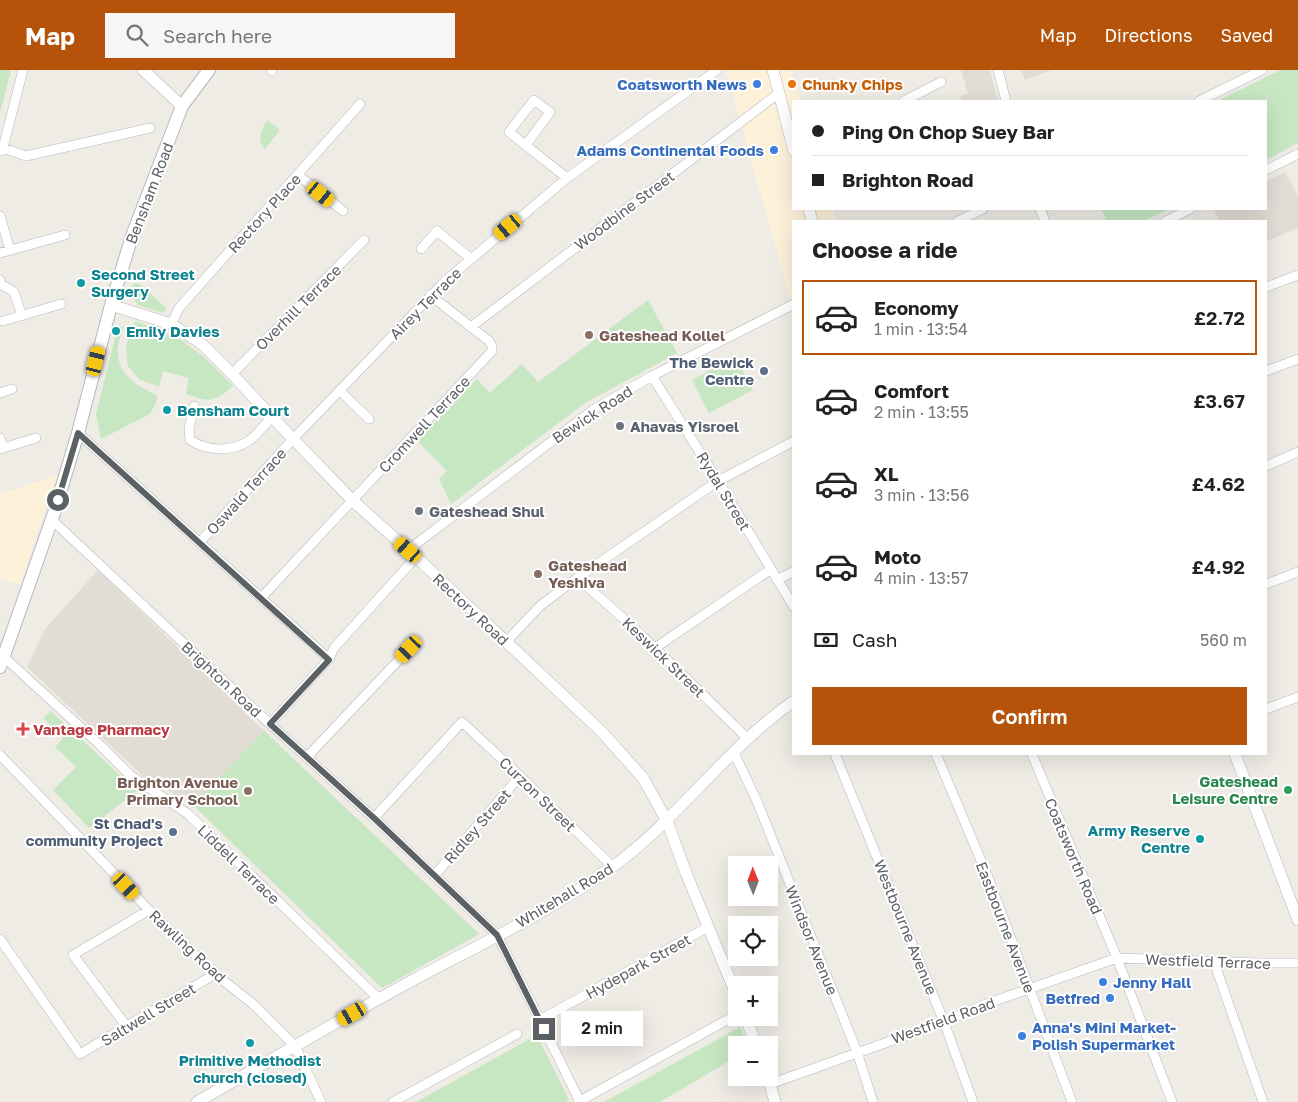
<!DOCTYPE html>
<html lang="en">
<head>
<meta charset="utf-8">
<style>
  :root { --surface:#fff; --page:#f6f6f6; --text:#222; --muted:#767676; --line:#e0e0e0; --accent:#b45309 }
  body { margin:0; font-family:"Golos Text",sans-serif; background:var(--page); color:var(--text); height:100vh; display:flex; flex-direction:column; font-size:19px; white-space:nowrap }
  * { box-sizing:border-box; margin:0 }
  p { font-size:16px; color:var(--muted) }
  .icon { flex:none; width:28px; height:28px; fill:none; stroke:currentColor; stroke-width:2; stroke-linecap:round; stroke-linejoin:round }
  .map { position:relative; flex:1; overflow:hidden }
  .details { position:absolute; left:792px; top:150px; width:475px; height:535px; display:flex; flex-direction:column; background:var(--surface); border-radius:0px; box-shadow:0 5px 20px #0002 }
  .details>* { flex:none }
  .banner { position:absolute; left:792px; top:30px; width:475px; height:110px; border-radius:0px; box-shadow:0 5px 20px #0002; display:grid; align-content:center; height:110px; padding:0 20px; background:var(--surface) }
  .needle { width:32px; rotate:359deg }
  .fabs { position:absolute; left:728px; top:786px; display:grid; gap:10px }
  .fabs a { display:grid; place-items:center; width:50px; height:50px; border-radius:0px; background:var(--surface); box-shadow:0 5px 20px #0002; font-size:25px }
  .end { position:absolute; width:22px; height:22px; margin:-11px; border:6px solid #5c6165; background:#fff; box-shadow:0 0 0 2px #fff }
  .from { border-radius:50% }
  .bubble { position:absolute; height:35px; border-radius:0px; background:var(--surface); box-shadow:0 5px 20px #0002; font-size:16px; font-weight:600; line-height:35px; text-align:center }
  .car { position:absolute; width:15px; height:30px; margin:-15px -8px; border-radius:6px; box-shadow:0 0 4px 1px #0007; background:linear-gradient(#f5c518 24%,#345 0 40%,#f5c518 0 76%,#345 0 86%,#f5c518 0) }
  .banner b { display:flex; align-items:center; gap:18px; height:48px; font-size:19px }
  .banner b+b { border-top:1px solid var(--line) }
  .banner i { width:12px; height:12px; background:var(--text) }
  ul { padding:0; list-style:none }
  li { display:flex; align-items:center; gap:15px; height:75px; margin:0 10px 8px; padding:0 10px; border:2px solid transparent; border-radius:0px }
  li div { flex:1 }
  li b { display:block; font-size:19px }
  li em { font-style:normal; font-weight:600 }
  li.active { border-color:var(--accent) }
  li>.icon { width:45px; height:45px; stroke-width:1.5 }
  h2 { padding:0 20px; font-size:22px; line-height:60px }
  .pay { display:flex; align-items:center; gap:12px; height:55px; padding:0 20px; font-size:19px }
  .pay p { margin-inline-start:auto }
  .button { display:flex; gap:10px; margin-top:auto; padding:10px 20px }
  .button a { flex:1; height:58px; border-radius:0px; background:var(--accent); color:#fff; font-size:20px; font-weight:600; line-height:58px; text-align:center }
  header { display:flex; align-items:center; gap:30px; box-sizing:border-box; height:70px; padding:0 25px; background:var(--accent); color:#fff }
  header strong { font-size:24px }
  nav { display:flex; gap:28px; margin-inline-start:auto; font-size:18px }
  .search { width:350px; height:45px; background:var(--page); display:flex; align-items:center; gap:12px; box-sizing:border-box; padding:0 18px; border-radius:0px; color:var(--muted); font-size:19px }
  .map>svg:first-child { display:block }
  .commercial { fill:#fef1da }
  .education { fill:#e1ddd5 }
  .green { fill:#c6e7c1 }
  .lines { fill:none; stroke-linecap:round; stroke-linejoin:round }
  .minor-casing { stroke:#b5b8bc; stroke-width:10 }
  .tertiary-casing { stroke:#b5b8bc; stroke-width:12 }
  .secondary-casing { stroke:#b3b8bc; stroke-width:14 }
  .minor { stroke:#fff; stroke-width:9 }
  .tertiary { stroke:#fff; stroke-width:11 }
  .secondary { stroke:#fff; stroke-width:12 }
  .route { stroke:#5c6165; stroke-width:6 }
  .shop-dot { fill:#3f7fe0; stroke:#fff; stroke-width:2 }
  .food-dot { fill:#e8710a; stroke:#fff; stroke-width:2 }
  .culture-dot { fill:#0f9aa8; stroke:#fff; stroke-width:2 }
  .education-dot { fill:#8d6e63; stroke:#fff; stroke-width:2 }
  .service-dot { fill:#5c6f8a; stroke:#fff; stroke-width:2 }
  .worship-dot { fill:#6b7280; stroke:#fff; stroke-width:2 }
  .health-dot { fill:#e0444e; stroke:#fff; stroke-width:2 }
  .leisure-dot { fill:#2e9e5b; stroke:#fff; stroke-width:2 }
  .labels { text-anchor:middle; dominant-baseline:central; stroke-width:4; stroke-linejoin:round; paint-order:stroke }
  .shop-label { font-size:15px; font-weight:bold; fill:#366cbe; stroke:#fff; text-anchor:end }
  .food-label { font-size:15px; font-weight:bold; fill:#c56008; stroke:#fff; text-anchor:start }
  .street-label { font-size:15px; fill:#5c6165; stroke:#fff }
  .culture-label { font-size:15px; font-weight:bold; fill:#0d838f; stroke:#fff; text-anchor:start }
  .education-label { font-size:15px; font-weight:bold; fill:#785e54; stroke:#fff; text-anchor:start }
  .service-label { font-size:15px; font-weight:bold; fill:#4e5e75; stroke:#fff; text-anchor:end }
  .worship-label { font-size:15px; font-weight:bold; fill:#5b616d; stroke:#fff; text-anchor:start }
  .health-label { font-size:15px; font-weight:bold; fill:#be3a42; stroke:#fff; text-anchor:start }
  .leisure-label { font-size:15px; font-weight:bold; fill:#27864d; stroke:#fff; text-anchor:end }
</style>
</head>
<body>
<header>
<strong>Map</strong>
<div class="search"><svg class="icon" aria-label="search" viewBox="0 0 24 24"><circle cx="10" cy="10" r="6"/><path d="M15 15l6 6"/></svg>Search here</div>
<nav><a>Map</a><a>Directions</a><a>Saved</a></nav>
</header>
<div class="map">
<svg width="1298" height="1032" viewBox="0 0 1298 1032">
  <rect width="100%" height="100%" fill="#efebe5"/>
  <!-- commercial -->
  <path class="commercial" d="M726,0H791L802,31H794V139H833L836,151H794V243Z
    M57,405L20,515L0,508V424Z"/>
  <!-- education -->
  <path class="education" d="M961,0H990L998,31H962L960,26L968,23Z
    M1021,0H1052L1025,10Z
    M1285,102L1298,126V158L1266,171V151H1219L1214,139H1266V111Z
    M98,500L264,661L479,864L382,918L193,735L144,707L27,597L45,559Z"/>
  <!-- green -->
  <path class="green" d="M0,0H11L0,43Z
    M1281,0H1298V73L1266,90V31H1217Z
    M267,50L280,60L265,79C256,70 262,59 267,50Z
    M1101,139H1169L1144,151H1107Z
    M134,213L140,214L166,238V241L163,243L138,235C133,228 128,221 134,213Z
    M648,230L677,283L585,333L451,434L439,409L447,401L417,371L477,309L490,323L522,294L538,312Z
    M136,251L181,270L204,287L233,316C213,333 210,332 186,324L189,308L163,301L159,317L139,309L128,296L126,280L129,259Z
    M118,256L123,257C122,263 119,270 118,276C116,304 135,315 157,325L156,333L150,344L101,369L96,344Z
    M735,287L753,320L709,343L692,310Z
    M51,641L137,721L89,758L53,720L76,697L55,677L63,668L43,648Z
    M264,661L479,864L382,918L193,735Z
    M740,957L746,975H736V987L660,1032H604Z
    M537,965L569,1030L566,1032H416Z"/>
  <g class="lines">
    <!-- minor casing -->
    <g class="minor-casing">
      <path id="minor" d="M271,0L272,1
        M998,0L1006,31
        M904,31L941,12
        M1199,31L1262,0
        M526,75L550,42L534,30L509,62L567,108
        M3,78L23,0
        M0,81L3,78L26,86L150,58
        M1266,100L1298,84
        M298,105L343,141
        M1040,139L1045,151
        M0,146L10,180
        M958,151L983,139
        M1166,151L1190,139
        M421,179L437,161L470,188
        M0,183L65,165
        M0,210L1,214L14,222L22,246
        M1266,217L1298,205
        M3,251L61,234
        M171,254L179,238L360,34
        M471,257L779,23
        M1266,301L1298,289
        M232,304L364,170
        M652,306L718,411L794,537
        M340,321L369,349
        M0,323L12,319
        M194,336L189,359L190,370C207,381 229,382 247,372C256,367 264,355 272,347
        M78,363L329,589
        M0,368L3,378
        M0,379L36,368
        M1266,396L1298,382
        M52,450L270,654L374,748L497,865L540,950L580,1032
        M200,472L293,369L444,212L567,108L717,0
        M408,480L593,340L652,306L794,234
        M577,508C637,558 692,614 748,669
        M777,510L794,501
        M1266,514L1298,502
        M261,528L492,281V276L489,271L430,225
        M506,572L540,536L577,508L718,411L794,371
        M655,578L771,499
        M4,587L101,676L130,705L188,744L379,929
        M1266,639L1298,627
        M270,654L329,589L334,578L416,487
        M734,683L757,731L857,982L873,1032
        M835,684L944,952L973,1032
        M936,684L988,807L1072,1032
        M1032,684L1117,888L1172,1032
        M0,685L149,840L215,904L253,934L295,976L321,1032
        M307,687L409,579
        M374,748L462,652L520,706L613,797
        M434,806L520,706
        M0,869L80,984L215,904
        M1214,892L1263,1032
        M540,950L708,857
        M127,957L73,885L149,840
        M770,1014L944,952L986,934L1117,888L1257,893H1298
        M393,1032L517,964
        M578,1032L736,945"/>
    </g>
    <!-- tertiary casing -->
    <g class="tertiary-casing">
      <path id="tertiary" d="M143,0L182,36
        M773,0L794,81
        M809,139L812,151
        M111,235L171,254L202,274L232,304L272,347L353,431L416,487L602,662L643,708L667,751L686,803L736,924
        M1235,684L1298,850
        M746,948L756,975
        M768,1008L775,1032
        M197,1032C269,991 341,949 415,909C481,874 551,841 612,797C679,749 726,678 794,631"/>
    </g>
    <!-- secondary casing -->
    <g class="secondary-casing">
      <path id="secondary" d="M0,597L54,443L78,363L111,235L132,166L182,36L209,0"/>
    </g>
    <!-- minor -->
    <use href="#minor" class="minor"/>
    <!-- tertiary -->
    <use href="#tertiary" class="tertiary"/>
    <!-- secondary -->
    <use href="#secondary" class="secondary"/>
  </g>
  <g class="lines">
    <!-- route -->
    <path class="route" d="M58,430L78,363L329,590L270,654L374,748L497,865L544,959"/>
  </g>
  <!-- markers -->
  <g class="shop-dot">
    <circle cx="757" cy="14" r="5"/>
    <circle cx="774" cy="80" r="5"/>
    <circle cx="1103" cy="912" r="5"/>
    <circle cx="1110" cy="928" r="5"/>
    <circle cx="1022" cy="966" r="5"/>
  </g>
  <circle class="food-dot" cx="792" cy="14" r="5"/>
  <g class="culture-dot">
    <circle cx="81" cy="213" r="5"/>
    <circle cx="116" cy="261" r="5"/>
    <circle cx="167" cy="340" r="5"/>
    <circle cx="1200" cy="769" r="5"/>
    <circle cx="250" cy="973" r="5"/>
  </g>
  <g class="education-dot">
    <circle cx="589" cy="265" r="5"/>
    <circle cx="538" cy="504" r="5"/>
    <circle cx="248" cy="721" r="5"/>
  </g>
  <g class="service-dot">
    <circle cx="764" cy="301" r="5"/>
    <circle cx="173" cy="762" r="5"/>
  </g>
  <g class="worship-dot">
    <circle cx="620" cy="356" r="5"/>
    <circle cx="419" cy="441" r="5"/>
  </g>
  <path class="health-dot" d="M20.5 651.5h5v5h5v5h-5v5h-5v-5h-5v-5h5z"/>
  <circle class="leisure-dot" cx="1288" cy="720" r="5"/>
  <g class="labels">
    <!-- shop labels -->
    <g class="shop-label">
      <text x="747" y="14">Coatsworth News</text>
      <text x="764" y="80">Adams Continental Foods</text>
      <text x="1113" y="912" text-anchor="start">Jenny Hall</text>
      <text x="1100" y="928">Betfred</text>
      <text x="1032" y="957" text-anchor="start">Anna's Mini Market-<tspan x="1032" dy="17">Polish Supermarket</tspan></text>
    </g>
    <!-- food labels -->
    <g class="food-label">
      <text x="802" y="14">Chunky Chips</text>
    </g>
    <!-- street labels -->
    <g class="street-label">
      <text transform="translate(149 123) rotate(-69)">Bensham Road</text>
      <text transform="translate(624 140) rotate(-37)">Woodbine Street</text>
      <text transform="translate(264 143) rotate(-48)">Rectory Place</text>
      <text transform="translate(425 233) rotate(-45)">Airey Terrace</text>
      <text transform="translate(298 237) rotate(-45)">Overhill Terrace</text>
      <text transform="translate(592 344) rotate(-33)">Bewick Road</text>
      <text transform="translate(424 354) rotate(-47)">Cromwell Terrace</text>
      <text transform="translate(246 421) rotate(-48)">Oswald Terrace</text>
      <text transform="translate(724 421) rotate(59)">Rydal Street</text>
      <text transform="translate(471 539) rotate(43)">Rectory Road</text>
      <text transform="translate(664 587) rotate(44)">Keswick Street</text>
      <text transform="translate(222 609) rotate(43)">Brighton Road</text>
      <text transform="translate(538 724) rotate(44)">Curzon Street</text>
      <text transform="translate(477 756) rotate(-49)">Ridley Street</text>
      <text transform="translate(1074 786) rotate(67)">Coatsworth Road</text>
      <text transform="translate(239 794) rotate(44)">Liddell Terrace</text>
      <text transform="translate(564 825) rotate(-31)">Whitehall Road</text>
      <text transform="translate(906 857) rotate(68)">Westbourne Avenue</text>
      <text transform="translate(1006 857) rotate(69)">Eastbourne Avenue</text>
      <text transform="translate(812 870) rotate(68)">Windsor Avenue</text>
      <text transform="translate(188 876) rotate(43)">Rawling Road</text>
      <text transform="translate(1208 891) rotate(2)">Westfield Terrace</text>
      <text transform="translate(638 896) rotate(-29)">Hydepark Street</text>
      <text transform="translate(148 944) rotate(-31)">Saltwell Street</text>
      <text transform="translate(943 950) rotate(-20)">Westfield Road</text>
    </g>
    <!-- culture labels -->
    <g class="culture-label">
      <text x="91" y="204">Second Street<tspan x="91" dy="17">Surgery</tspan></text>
      <text x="126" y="261">Emily Davies</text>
      <text x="177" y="340">Bensham Court</text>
      <text x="1190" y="760" text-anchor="end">Army Reserve<tspan x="1190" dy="17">Centre</tspan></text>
      <text x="250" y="990" text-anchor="middle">Primitive Methodist<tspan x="250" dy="17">church (closed)</tspan></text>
    </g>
    <!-- education labels -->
    <g class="education-label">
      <text x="599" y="265">Gateshead Kollel</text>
      <text x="548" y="495">Gateshead<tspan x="548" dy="17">Yeshiva</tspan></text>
      <text x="238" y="712" text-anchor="end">Brighton Avenue<tspan x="238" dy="17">Primary School</tspan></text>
    </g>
    <!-- service labels -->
    <g class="service-label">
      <text x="754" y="292">The Bewick<tspan x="754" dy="17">Centre</tspan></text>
      <text x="163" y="753">St Chad's<tspan x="163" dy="17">community Project</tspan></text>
    </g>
    <!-- worship labels -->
    <g class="worship-label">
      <text x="630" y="356">Ahavas Yisroel</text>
      <text x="429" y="441">Gateshead Shul</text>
    </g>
    <!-- health labels -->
    <g class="health-label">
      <text x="33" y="659">Vantage Pharmacy</text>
    </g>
    <!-- leisure labels -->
    <g class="leisure-label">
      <text x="1278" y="711">Gateshead<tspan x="1278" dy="17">Leisure Centre</tspan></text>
    </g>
  </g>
</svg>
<div class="fabs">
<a><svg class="needle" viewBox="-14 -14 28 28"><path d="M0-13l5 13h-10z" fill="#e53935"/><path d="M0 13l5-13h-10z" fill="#767676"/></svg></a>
<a><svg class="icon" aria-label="locate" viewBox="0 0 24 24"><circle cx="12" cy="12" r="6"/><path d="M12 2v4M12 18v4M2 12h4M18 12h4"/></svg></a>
<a>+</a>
<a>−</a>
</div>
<i class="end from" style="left:58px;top:430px"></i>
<i class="end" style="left:544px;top:959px"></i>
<div class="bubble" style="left:561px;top:941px;width:82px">2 min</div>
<i class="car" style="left:321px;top:124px;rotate:129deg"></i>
<i class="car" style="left:508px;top:157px;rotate:230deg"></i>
<i class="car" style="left:96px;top:291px;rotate:14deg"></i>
<i class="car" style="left:408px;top:480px;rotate:311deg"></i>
<i class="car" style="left:409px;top:579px;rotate:223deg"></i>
<i class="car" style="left:126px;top:816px;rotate:137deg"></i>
<i class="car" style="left:352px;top:944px;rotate:240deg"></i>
<div class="banner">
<b><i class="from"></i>Ping On Chop Suey Bar</b>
<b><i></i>Brighton Road</b>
</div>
<section class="details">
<h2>Choose a ride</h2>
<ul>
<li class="active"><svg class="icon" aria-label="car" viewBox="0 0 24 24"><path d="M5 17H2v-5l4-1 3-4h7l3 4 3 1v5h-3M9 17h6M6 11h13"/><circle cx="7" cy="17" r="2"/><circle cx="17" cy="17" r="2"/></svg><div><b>Economy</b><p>1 min · 13:54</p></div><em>£2.72</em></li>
<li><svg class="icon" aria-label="car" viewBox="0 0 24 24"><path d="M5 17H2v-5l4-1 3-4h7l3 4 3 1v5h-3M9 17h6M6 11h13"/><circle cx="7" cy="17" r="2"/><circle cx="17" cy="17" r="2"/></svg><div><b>Comfort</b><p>2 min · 13:55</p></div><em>£3.67</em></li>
<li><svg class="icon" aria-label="car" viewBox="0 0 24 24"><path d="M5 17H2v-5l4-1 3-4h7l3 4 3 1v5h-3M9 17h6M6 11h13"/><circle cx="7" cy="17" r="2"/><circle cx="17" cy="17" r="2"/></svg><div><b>XL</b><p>3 min · 13:56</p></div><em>£4.62</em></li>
<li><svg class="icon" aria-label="car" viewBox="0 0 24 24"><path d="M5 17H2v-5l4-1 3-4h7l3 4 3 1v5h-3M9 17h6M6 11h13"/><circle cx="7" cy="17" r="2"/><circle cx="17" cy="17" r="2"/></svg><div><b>Moto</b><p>4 min · 13:57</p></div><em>£4.92</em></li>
</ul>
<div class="pay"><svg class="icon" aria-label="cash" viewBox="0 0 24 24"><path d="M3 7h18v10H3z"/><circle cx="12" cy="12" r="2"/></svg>Cash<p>560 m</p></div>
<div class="button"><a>Confirm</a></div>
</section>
</div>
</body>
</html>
